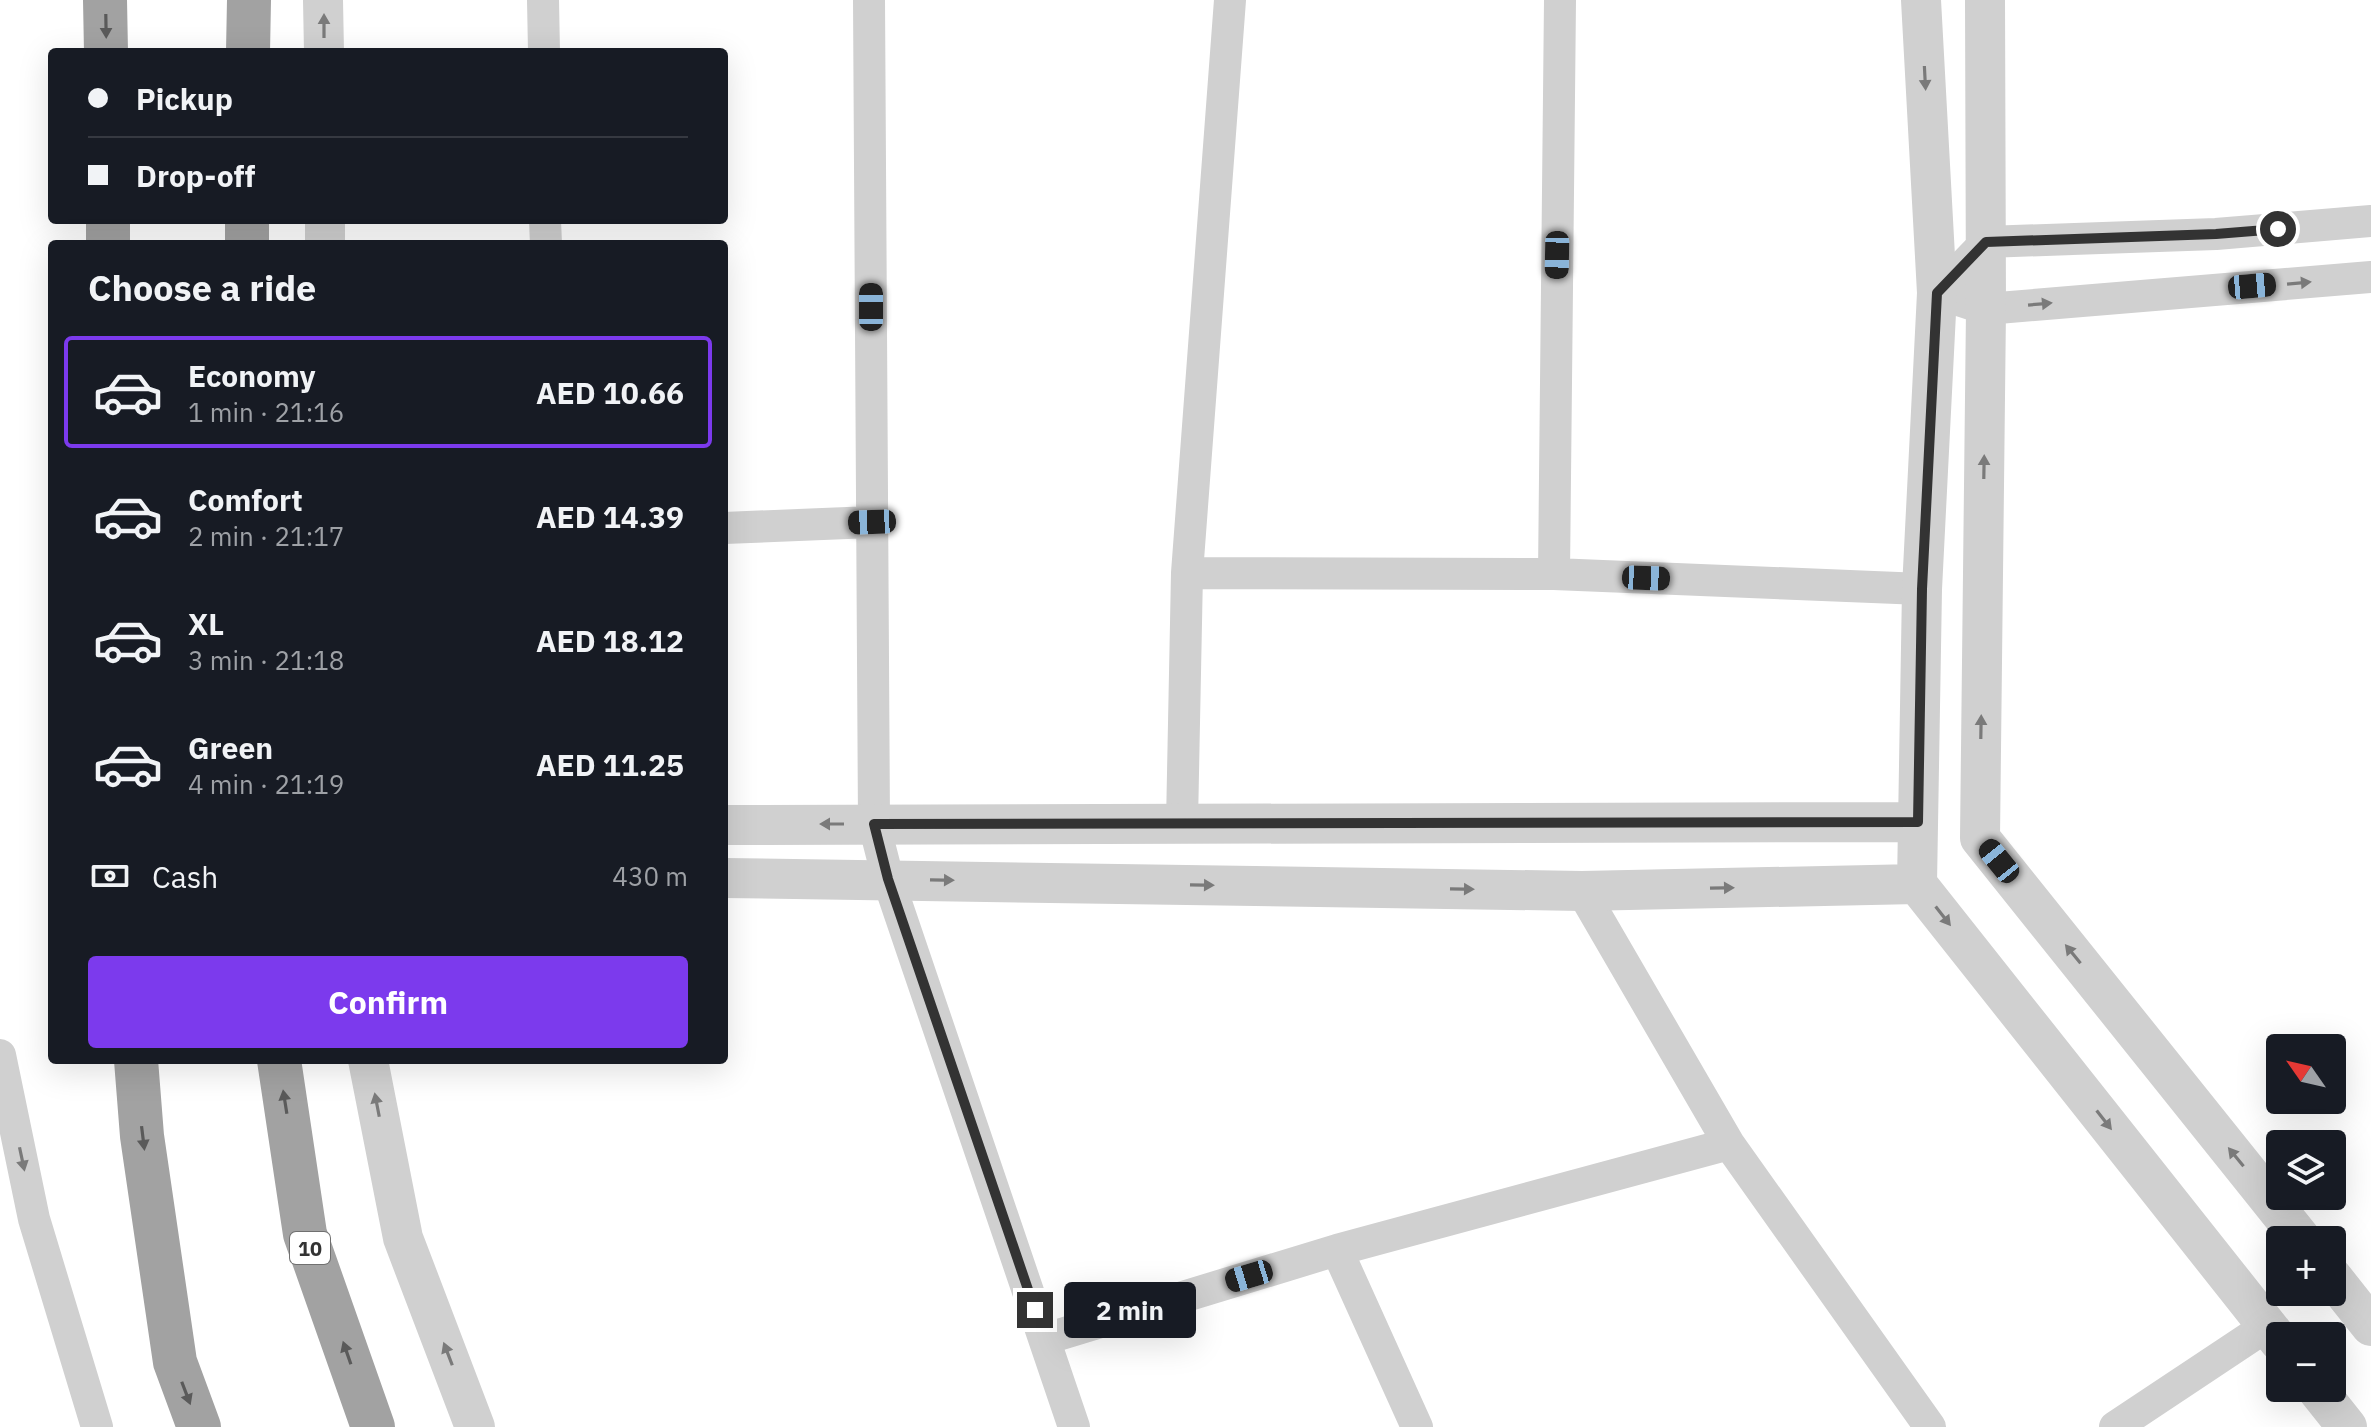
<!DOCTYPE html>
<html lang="en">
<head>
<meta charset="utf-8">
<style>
  :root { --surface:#171b24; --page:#242831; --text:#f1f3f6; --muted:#9ea1a6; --line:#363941; --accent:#7c3aed }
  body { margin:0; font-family:"IBM Plex Sans",sans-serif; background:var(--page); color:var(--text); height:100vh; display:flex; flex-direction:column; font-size:30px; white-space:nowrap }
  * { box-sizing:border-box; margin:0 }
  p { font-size:26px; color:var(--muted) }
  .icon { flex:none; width:44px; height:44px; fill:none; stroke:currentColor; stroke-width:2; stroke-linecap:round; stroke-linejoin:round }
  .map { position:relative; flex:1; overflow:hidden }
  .panel { position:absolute; left:48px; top:240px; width:680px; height:824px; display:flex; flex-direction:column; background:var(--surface); border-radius:8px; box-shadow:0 8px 32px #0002 }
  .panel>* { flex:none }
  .hud { position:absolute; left:48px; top:48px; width:680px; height:176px; border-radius:8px; box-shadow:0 8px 32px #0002; display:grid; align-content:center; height:176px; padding:0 40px; background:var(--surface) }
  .needle { width:52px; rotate:304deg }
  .fabs { position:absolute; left:2266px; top:1034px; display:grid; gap:16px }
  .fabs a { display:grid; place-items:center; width:80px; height:80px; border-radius:8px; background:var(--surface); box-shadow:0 8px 32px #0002; font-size:40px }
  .end { position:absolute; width:36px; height:36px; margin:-18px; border:10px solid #333; background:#fff; box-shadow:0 0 0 4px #fff }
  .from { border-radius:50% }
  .bubble { position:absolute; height:56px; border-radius:8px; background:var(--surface); box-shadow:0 8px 32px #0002; font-size:26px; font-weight:800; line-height:56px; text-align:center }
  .car { position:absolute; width:24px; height:48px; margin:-24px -12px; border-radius:10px; box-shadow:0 0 6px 2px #0007; background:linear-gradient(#222 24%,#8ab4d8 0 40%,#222 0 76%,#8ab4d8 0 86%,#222 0) }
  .hud b { display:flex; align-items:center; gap:28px; height:76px; font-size:30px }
  .hud b+b { border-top:2px solid var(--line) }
  .hud i { width:20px; height:20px; background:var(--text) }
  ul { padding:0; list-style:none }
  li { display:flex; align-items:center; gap:24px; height:112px; margin:0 16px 12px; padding:0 24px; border:4px solid transparent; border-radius:8px }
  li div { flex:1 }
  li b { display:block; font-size:30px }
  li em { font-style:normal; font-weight:800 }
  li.selected { border-color:var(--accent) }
  li>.icon { width:72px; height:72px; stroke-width:1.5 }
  h2 { padding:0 40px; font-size:36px; line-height:96px }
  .pay { display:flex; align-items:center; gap:20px; height:88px; padding:0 40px; font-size:30px }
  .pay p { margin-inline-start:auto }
  .button { display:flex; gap:16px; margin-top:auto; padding:16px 40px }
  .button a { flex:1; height:92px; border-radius:8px; background:var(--accent); color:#fff; font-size:32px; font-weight:800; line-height:92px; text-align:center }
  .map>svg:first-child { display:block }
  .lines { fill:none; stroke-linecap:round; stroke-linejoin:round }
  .minor { stroke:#d0d0d0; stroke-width:32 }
  .tertiary { stroke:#d0d0d0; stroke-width:40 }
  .trunk { stroke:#a2a2a2; stroke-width:44 }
  .oneway { fill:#5a5a5a }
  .oneway2 { fill:#7a7a7a }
  .route { stroke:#333; stroke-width:10 }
  .labels { text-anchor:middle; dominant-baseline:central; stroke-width:8; stroke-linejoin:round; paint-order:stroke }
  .shield { fill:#fff; stroke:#707070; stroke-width:2 }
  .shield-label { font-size:20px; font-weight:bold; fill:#333 }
</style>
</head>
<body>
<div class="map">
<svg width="2371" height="1427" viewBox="0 0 2371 1427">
  <rect width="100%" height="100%" fill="#fff"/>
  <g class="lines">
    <!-- minor -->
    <path class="minor" d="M543,0L544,52
      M869,0L874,824L888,879L1074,1427
      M545,220L546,244
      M2371,221L2216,234L1986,242L1937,293L1986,309L2371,277
      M724,528L872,522
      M1187,573L1554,574L1922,589
      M1554,574L1560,0
      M1182,823L1187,573L1230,0
      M0,1055L34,1219L97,1427
      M1729,1144L1930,1427
      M1337,1250L1417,1427
      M1045,1339L1337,1250L1729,1144L1582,891
      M2115,1427L2267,1326"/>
    <!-- tertiary -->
    <path class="tertiary" d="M323,0L324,52
      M1921,0L1937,293L1922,589L1917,884L2280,1342
      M1985,0L1986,309L1980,838L2302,1240
      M325,220V244
      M724,825L1918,822
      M724,878L1582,891L1917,884
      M368,1060L403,1238L475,1427
      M2332,1277L2371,1326
      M2316,1388L2347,1427"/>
    <!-- trunk -->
    <path class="trunk" d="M105,0L106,52
      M248,52L249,0
      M108,220V244
      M247,244V220
      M136,1060L142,1136L175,1362L199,1427
      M279,1060L305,1234L373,1427"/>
  </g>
  <!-- one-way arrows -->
  <defs><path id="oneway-solid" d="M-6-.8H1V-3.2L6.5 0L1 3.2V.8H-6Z" transform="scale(2)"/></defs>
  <g class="oneway">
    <use href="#oneway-solid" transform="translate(106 26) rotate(89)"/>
    <use href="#oneway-solid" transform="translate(285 1102) rotate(-99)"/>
    <use href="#oneway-solid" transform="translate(143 1138) rotate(83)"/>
    <use href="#oneway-solid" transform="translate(347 1353) rotate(-109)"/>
    <use href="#oneway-solid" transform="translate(186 1393) rotate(69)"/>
  </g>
  <g class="oneway2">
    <use href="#oneway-solid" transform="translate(324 26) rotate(-90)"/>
    <use href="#oneway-solid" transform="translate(1925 78) rotate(87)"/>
    <use href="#oneway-solid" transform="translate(2299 283) rotate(-5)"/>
    <use href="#oneway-solid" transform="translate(2040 304) rotate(-5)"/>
    <use href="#oneway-solid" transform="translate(1984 467) rotate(-89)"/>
    <use href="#oneway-solid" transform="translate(1981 727) rotate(-89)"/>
    <use href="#oneway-solid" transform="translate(832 824) rotate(180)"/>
    <use href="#oneway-solid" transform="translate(942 880) rotate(1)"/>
    <use href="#oneway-solid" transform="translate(1202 885) rotate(1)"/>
    <use href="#oneway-solid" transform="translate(1722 888) rotate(-1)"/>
    <use href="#oneway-solid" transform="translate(1462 889) rotate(1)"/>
    <use href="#oneway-solid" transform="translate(1943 916) rotate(52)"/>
    <use href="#oneway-solid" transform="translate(2073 954) rotate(-129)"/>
    <use href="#oneway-solid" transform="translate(377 1105) rotate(-101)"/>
    <use href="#oneway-solid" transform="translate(2104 1120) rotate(52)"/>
    <use href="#oneway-solid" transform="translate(2236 1157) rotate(-129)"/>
    <use href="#oneway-solid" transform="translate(22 1159) rotate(78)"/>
    <use href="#oneway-solid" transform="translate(448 1354) rotate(-111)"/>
  </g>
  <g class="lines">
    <!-- route -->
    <path class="route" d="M1035,1310L888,879L874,824L1918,822L1922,589L1937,293L1986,242L2216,234L2278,229"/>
  </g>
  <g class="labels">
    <!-- shield labels -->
    <rect class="shield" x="290" y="1232" width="40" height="32" rx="6"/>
    <g class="shield-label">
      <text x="310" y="1248">10</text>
    </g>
  </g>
</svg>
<div class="fabs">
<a><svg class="needle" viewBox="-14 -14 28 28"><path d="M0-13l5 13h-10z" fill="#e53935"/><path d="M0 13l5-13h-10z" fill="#9ea1a6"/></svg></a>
<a><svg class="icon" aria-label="layers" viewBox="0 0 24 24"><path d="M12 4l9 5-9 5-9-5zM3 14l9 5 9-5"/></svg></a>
<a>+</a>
<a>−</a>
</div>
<i class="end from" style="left:2278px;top:229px"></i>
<i class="end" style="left:1035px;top:1310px"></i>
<div class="bubble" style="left:1064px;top:1282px;width:132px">2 min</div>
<i class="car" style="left:1557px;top:255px;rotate:181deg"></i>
<i class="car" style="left:2252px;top:286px;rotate:85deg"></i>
<i class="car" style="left:871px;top:307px;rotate:0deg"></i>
<i class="car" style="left:872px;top:522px;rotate:268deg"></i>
<i class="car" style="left:1646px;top:578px;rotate:92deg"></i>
<i class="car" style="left:1999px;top:861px;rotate:321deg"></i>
<i class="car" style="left:1249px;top:1276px;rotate:253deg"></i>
<div class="hud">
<b><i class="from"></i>Pickup</b>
<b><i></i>Drop-off</b>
</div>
<section class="panel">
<h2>Choose a ride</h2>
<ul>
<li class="selected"><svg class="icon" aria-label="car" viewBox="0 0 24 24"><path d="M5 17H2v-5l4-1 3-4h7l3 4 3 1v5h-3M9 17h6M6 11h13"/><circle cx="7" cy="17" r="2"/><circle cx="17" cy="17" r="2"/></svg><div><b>Economy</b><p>1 min · 21:16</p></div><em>AED 10.66</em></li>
<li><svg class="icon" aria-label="car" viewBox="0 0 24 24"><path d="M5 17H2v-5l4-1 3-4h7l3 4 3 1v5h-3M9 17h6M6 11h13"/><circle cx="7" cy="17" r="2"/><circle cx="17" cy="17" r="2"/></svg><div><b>Comfort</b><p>2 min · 21:17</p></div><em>AED 14.39</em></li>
<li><svg class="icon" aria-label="car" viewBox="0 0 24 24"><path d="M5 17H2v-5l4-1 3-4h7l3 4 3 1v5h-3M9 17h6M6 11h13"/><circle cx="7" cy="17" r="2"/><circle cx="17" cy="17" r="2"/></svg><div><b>XL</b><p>3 min · 21:18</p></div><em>AED 18.12</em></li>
<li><svg class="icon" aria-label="car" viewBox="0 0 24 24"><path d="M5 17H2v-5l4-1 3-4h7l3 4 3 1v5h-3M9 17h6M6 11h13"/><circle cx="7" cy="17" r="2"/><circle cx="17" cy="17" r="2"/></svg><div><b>Green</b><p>4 min · 21:19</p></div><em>AED 11.25</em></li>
</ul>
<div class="pay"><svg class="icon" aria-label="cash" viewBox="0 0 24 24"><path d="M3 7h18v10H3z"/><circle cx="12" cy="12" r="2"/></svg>Cash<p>430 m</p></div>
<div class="button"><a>Confirm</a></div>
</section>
</div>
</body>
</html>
